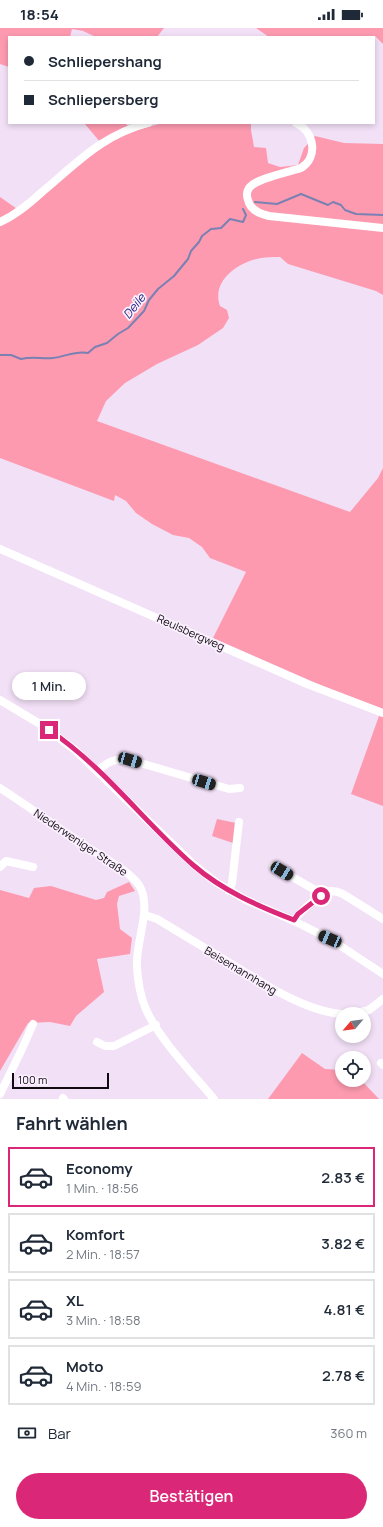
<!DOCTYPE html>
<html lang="de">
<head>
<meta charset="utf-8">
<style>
  :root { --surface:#fff; --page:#f2f2f3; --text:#1f2937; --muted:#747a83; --line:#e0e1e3; --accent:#db2777 }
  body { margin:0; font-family:Manrope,sans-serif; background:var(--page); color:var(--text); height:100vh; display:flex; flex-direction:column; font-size:15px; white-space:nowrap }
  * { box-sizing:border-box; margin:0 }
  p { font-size:13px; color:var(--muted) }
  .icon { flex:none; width:22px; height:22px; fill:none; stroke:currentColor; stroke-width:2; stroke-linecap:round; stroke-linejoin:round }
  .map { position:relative; height:1071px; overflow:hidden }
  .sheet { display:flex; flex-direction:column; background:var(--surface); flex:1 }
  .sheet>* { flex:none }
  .banner { position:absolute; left:8px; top:8px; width:367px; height:88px; border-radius:0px; box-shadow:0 2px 6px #0003; display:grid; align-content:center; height:88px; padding:0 16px; background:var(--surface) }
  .needle { width:26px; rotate:241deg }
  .tools { position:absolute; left:335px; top:979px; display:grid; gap:8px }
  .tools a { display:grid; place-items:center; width:36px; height:36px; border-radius:50%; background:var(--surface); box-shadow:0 2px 6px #0003; font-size:20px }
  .scale { position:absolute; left:12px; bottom:10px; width:97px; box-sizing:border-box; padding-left:4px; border:2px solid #100a11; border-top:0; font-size:11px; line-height:14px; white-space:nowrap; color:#100a11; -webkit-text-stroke:3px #fbf0fe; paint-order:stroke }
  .end { position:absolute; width:18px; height:18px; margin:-9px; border:5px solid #db2777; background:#fff; box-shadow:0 0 0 2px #fff }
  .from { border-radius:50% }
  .bubble { position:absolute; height:28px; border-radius:14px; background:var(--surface); box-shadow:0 2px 6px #0003; font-size:13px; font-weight:600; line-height:28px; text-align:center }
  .car { position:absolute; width:12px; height:24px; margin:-12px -6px; border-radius:5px; box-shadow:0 0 3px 1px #0007; background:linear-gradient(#222 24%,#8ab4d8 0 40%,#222 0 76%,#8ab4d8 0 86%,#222 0) }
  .banner b { display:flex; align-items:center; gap:14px; height:38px; font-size:15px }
  .banner b+b { border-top:1px solid var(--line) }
  .banner i { width:10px; height:10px; background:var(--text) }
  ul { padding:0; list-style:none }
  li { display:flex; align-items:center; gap:12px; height:60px; margin:0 8px 6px; padding:0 8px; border:2px solid var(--line); border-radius:0px }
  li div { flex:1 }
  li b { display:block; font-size:15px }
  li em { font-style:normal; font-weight:600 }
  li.on { border-color:var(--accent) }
  li>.icon { width:36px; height:36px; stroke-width:1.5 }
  h2 { padding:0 16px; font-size:18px; line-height:48px }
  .pay { display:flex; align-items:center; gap:10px; height:44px; padding:0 16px; font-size:15px }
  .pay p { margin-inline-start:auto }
  .button { display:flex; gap:8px; margin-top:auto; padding:8px 16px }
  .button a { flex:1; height:46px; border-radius:24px; background:var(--accent); color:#fff; font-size:16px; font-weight:600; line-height:46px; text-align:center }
  .status { display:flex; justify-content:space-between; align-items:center; height:28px; padding:0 20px; background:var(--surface); direction:ltr }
  .status svg { height:11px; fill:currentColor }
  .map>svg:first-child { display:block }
  .green { fill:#fd9ab0 }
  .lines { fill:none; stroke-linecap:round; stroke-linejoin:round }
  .stream { stroke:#7981b3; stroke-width:2 }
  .minor { stroke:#fff; stroke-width:8 }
  .route { stroke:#db2777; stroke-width:5 }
  .labels { text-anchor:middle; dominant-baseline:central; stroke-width:3.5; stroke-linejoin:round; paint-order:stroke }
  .street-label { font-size:11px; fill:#100a11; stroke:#fbf0fe }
  .water-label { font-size:12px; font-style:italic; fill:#242281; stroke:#fbf0fe }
</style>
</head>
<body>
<div class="status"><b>18:54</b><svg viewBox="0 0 49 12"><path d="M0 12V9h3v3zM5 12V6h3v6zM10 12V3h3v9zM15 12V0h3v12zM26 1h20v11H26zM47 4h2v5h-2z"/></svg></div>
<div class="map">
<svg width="383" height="1071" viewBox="0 0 383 1071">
  <rect width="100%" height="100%" fill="#f2e0f6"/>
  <!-- green -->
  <path class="green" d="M0,0H164L157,9H96L83,3L72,1L70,9H9V39L0,36Z
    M256,0H383V16L375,8L269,9Z
    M84,95H125L133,103L163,95H251V102L254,119L266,120L268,135L280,139L298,137L304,120L315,108L344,115L383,116V267L376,263L288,236L280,229C273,229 267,229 261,230C238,234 211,253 220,278L227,282L229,290L223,300L198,317L157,336L125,355L106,373L97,393L350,484L378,450L383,440V683L325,659L213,610L246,544L210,530L202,519L189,510L173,507L152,496L136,485L126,473L115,467L114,473L0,430V169L20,183L101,115Z
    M379,688L383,689V778L351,766Z
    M217,791L236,795L233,815L212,808Z
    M129,854L135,863L119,868L117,876L120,901L132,910L130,926L97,931L104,964L76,988L70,998L50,994L28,995L0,1043V862L29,870L34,860L51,858L96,872L104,870L107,864Z
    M302,1025L325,1041L342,1042V1052H361L379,1071H268Z"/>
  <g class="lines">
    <!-- stream -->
    <path class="stream" d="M255,174L277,176L301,166L328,177L333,174L341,177L345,182L356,186L383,187
      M0,327H11L21,331C33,328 41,331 53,330C65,329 76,322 88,325L95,319L107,315L118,306L128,300L144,283L149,272L158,261L174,248L188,231L191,223L199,214L202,208L211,201L221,200L230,191L243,194L246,187L243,181"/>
    <!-- minor -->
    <path class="minor" d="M296,95C314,103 319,129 301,140C289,144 259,150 251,158C247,161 246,167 248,172C250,182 260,186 269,188L383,200
      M0,194C16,187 29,176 42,164C77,135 102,107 148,95
      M0,521L307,656L383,685
      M0,672L40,696L75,722L194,837L217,855L246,872L294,893L330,911L383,946
      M97,743C109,733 115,730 130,732L229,761L240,760
      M0,760C28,778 55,798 83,816C98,827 129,842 139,857C153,880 135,913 137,940C138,953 140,967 145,979C157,1009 193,1046 214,1071
      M273,838L317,863L321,868
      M0,839L6,833L33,839
      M229,863L232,855L239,794
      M145,887L157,891L271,960C293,972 317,984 342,986
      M294,893C299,884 320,866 330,863C334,863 339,864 343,866L383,891
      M353,986L369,982L383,971
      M97,1014L105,1018H114L156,997
      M381,1035L383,1037
      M0,1066L22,1021L33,996
      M63,1070L64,1071"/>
  </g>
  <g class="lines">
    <!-- route -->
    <path class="route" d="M49,702C103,738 144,794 193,837C223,863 258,878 294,892L298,886L321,868"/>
  </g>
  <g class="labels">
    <!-- street labels -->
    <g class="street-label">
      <text transform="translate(191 604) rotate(24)">Reulsbergweg</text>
      <text transform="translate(81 814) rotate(34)">Niederweniger Straße</text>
      <text transform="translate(241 942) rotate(31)">Beisemannhang</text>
    </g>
    <!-- water labels -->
    <g class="water-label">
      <text transform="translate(134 278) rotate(-52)">Deile</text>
    </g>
  </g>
</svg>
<div class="tools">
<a><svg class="needle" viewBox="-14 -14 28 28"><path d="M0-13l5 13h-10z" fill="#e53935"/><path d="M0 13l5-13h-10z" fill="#747a83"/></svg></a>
<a><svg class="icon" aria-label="locate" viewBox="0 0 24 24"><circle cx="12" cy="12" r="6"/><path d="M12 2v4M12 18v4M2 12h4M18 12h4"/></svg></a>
</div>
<div class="scale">100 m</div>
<i class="end from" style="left:321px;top:868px"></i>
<i class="end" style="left:49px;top:702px"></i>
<div class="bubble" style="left:12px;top:644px;width:74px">1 Min.</div>
<i class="car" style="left:130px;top:732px;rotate:106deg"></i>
<i class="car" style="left:204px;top:754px;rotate:107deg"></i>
<i class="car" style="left:282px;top:843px;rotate:121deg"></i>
<i class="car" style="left:330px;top:911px;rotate:293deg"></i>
<div class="banner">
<b><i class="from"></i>Schliepershang</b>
<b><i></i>Schliepersberg</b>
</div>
</div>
<section class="sheet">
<h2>Fahrt wählen</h2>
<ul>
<li class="on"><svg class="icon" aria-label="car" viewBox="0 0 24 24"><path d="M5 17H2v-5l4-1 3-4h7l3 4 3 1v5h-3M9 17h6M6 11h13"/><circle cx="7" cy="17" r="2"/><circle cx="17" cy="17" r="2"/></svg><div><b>Economy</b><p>1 Min. · 18:56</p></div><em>2.83 €</em></li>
<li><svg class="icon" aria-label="car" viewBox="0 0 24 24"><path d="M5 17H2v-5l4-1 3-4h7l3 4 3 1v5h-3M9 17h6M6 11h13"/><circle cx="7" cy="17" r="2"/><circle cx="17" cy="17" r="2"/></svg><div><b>Komfort</b><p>2 Min. · 18:57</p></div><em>3.82 €</em></li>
<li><svg class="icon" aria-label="car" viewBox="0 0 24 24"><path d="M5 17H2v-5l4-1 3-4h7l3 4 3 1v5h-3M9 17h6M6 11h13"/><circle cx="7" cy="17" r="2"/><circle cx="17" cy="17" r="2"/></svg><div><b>XL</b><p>3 Min. · 18:58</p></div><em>4.81 €</em></li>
<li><svg class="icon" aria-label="car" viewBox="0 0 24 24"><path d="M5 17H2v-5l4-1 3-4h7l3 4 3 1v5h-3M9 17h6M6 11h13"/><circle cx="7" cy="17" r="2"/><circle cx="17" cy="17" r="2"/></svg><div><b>Moto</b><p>4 Min. · 18:59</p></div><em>2.78 €</em></li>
</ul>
<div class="pay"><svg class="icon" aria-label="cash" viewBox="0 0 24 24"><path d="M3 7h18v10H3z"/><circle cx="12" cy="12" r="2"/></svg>Bar<p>360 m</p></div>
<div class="button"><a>Bestätigen</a></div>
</section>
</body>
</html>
